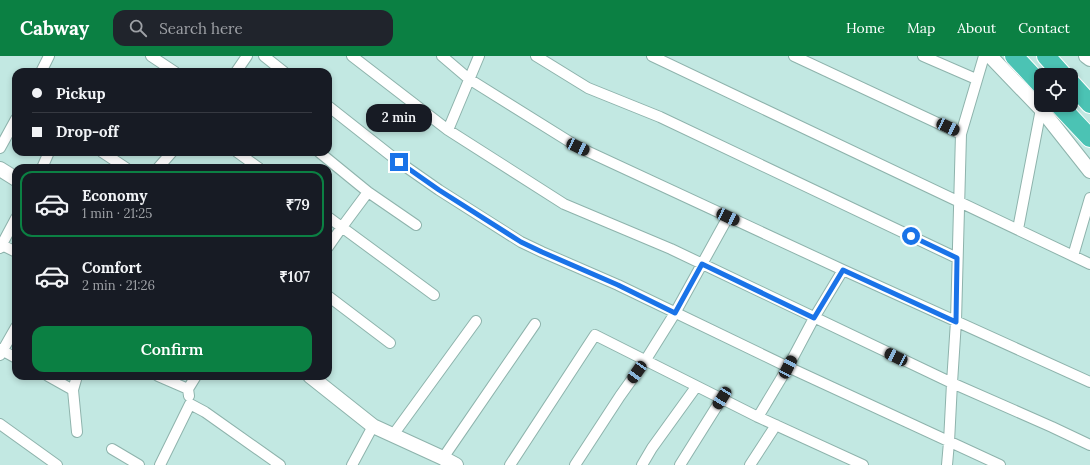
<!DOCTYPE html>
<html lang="en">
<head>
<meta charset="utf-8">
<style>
  :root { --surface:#171b24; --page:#20242c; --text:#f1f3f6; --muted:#9ea1a6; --line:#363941; --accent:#0b8043 }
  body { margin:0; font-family:Lora,serif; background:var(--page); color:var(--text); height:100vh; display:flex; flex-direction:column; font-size:15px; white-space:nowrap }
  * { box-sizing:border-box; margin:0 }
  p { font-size:13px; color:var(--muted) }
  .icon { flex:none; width:22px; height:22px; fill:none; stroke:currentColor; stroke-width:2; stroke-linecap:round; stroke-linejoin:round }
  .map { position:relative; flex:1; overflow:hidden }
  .drawer { position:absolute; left:12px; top:108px; width:320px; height:216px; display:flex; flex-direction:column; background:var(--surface); border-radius:12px; box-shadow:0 2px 6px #0003 }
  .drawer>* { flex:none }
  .banner { position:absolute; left:12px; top:12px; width:320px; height:88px; border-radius:12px; box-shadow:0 2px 6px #0003; display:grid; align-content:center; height:88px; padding:0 20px; background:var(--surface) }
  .buttons { position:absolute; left:1034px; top:12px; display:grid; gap:8px }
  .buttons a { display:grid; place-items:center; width:44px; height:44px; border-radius:8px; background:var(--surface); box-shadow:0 2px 6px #0003; font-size:20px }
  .end { position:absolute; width:18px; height:18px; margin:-9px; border:5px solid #1a73e8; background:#fff; box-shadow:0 0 0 2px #fff }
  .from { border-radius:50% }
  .bubble { position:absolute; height:28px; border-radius:12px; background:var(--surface); box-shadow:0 2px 6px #0003; font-size:13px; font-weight:600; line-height:28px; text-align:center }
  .car { position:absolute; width:12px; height:24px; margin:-12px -6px; border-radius:5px; box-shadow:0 0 3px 1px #0007; background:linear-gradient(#222 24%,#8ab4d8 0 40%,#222 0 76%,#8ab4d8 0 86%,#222 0) }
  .banner b { display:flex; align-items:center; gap:14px; height:38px; font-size:15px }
  .banner b+b { border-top:1px solid var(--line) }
  .banner i { width:10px; height:10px; background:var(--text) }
  ul { padding:7px 0 0; list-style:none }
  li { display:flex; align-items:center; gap:12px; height:66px; margin:0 8px 6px; padding:0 12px; border:2px solid transparent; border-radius:12px }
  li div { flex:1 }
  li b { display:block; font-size:15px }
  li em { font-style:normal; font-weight:600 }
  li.on { border-color:var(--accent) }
  li>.icon { width:36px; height:36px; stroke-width:1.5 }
  .cta { display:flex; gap:8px; margin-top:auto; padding:8px 20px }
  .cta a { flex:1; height:46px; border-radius:12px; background:var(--accent); color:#fff; font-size:16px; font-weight:600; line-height:46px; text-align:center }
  header { display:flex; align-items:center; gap:24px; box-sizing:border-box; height:56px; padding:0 20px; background:var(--accent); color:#fff }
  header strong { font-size:19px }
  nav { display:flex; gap:22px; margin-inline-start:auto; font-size:14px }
  .search { width:280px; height:36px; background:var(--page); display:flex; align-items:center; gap:10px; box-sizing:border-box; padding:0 14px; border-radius:12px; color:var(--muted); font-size:15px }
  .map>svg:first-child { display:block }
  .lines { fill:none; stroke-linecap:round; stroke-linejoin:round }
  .street-casing { stroke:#8eb3ac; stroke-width:12 }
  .secondary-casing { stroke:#8eb3ac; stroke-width:16 }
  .highway-casing { stroke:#fff; stroke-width:20 }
  .street { stroke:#fff; stroke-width:10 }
  .secondary { stroke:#fff; stroke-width:14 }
  .highway { stroke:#4bc3b4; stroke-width:18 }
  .route { stroke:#1a73e8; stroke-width:5 }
</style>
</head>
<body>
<header>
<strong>Cabway</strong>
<div class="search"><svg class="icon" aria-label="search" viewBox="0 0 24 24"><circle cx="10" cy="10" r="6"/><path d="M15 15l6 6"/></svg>Search here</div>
<nav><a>Home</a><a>Map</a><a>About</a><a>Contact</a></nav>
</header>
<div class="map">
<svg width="1090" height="409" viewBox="0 0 1090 409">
  <rect width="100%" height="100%" fill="#c2e8e2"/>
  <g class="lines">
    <!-- street casing -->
    <g class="street-casing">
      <path id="street" d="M151,0L175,16
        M264,0L284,16
        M352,0L448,74L564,148L671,193L952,327L1052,371L1090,389
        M442,0L469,23L578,91L843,214L1090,326
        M536,0L588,32L660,61L957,202
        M652,0L1090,208
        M794,0L961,78
        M923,0L976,23
        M41,16L49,0
        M236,16L247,0
        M328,50L399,106L439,134L521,186L542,196L618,229L788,311L1000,409
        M448,74L479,0
        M0,92L16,63
        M102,96L126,112
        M237,96L259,112
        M319,96L368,136L416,169
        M42,112L49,96
        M158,112L172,96
        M328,161L434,239
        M1018,173L1041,53L1043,50
        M2,189L16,196
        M328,191L342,171L368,136
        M0,192L16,162
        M1073,200L1090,142
        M328,240L390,287
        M0,293L16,302
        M0,299L16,271
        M48,320L73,334L77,320
        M158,320L188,333
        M73,334L77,376
        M189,340L188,333L196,320
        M758,361L788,311L814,262L843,214
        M0,368L57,409
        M393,379L476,265
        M112,393L139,409
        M443,402L535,268
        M160,409L190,348L205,356L280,409
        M352,409L373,370
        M510,409L595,279L758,361L863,409
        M575,409L620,340L645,305L675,257L728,161
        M642,409L652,392L696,331
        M680,409L722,342
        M750,409L776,369
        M947,409L949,386L952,327L956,265L961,78L984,0"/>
    </g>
    <!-- secondary casing -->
    <g class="secondary-casing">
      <path id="secondary" d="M990,0L1041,53L1090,115
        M1086,0L1090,3
        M0,113L16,123
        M310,320L373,370L443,402L456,409"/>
    </g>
    <!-- highway casing -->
    <g class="highway-casing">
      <path id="highway" d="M1014,0L1041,29
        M1046,0L1063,19
        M1071,27L1090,48
        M1059,49L1090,82"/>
    </g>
    <!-- street -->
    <use href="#street" class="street"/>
    <!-- secondary -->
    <use href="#secondary" class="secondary"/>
    <!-- highway -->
    <use href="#highway" class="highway"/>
  </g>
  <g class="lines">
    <!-- route -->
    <path class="route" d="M399,106L439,134L521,186L542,196L618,229L675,257L702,208L814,262L843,214L956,266L957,202L911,180"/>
  </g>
</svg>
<div class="buttons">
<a><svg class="icon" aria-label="locate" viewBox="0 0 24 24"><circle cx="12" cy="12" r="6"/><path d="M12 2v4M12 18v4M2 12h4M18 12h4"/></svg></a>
</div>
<i class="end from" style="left:911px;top:180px"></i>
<i class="end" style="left:399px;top:106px"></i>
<div class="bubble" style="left:366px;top:48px;width:66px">2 min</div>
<i class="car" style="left:948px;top:71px;rotate:115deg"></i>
<i class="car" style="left:578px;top:91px;rotate:115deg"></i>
<i class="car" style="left:728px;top:161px;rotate:115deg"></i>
<i class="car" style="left:896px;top:301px;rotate:296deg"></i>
<i class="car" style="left:788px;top:311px;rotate:27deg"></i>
<i class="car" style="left:637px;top:316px;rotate:215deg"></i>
<i class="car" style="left:722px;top:342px;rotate:212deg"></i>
<div class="banner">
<b><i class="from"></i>Pickup</b>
<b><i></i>Drop-off</b>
</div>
<section class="drawer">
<ul>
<li class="on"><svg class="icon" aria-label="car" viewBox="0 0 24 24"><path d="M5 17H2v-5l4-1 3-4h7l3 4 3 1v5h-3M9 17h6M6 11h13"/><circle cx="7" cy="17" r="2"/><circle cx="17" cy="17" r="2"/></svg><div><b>Economy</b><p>1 min · 21:25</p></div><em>₹79</em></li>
<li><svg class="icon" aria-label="car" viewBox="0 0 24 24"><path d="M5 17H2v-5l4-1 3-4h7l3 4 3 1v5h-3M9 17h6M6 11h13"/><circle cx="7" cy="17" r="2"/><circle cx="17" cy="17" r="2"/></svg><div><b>Comfort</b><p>2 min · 21:26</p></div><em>₹107</em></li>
</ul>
<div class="cta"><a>Confirm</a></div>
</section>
</div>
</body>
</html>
